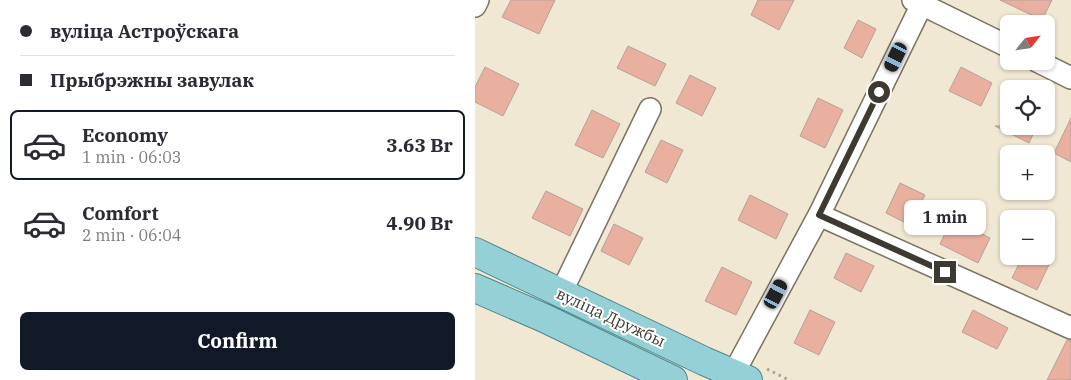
<!DOCTYPE html>
<html lang="en">
<head>
<meta charset="utf-8">
<style>
  :root { --surface:#fff; --page:#f7f7f7; --text:#2b2b33; --muted:#7c7c81; --line:#e1e1e2; --accent:#111827 }
  body { margin:0; font-family:"IBM Plex Serif",serif; background:var(--page); color:var(--text); height:100vh; display:flex; flex-direction:column; font-size:19px; white-space:nowrap }
  * { box-sizing:border-box; margin:0 }
  p { font-size:16px; color:var(--muted) }
  .icon { flex:none; width:28px; height:28px; fill:none; stroke:currentColor; stroke-width:2; stroke-linecap:round; stroke-linejoin:round }
  .map { position:relative; flex:1; overflow:hidden }
  .drawer { display:flex; flex-direction:column; background:var(--surface); width:475px }
  .drawer>* { flex:none }
  .top-card { display:grid; align-content:center; height:110px; padding:0 20px; background:var(--surface) }
  .needle { width:32px; rotate:60deg }
  .fabs { position:absolute; left:525px; top:15px; display:grid; gap:10px }
  .fabs a { display:grid; place-items:center; width:55px; height:55px; border-radius:8px; background:var(--surface); box-shadow:0 1px 4px #0004; font-size:25px }
  .end { position:absolute; width:22px; height:22px; margin:-11px; border:6px solid #3e3a32; background:#fff; box-shadow:0 0 0 2px #fff }
  .from { border-radius:50% }
  .bubble { position:absolute; height:35px; border-radius:8px; background:var(--surface); box-shadow:0 1px 4px #0004; font-size:16px; font-weight:700; line-height:35px; text-align:center }
  .car { position:absolute; width:15px; height:30px; margin:-15px -8px; border-radius:6px; box-shadow:0 0 4px 1px #0007; background:linear-gradient(#222 24%,#8ab4d8 0 40%,#222 0 76%,#8ab4d8 0 86%,#222 0) }
  .top-card b { display:flex; align-items:center; gap:18px; height:48px; font-size:19px }
  .top-card b+b { border-top:1px solid var(--line) }
  .top-card i { width:12px; height:12px; background:var(--text) }
  ul { padding:0; list-style:none }
  li { display:flex; align-items:center; gap:15px; height:70px; margin:0 10px 8px; padding:0 10px; border:2px solid transparent; border-radius:8px }
  li div { flex:1 }
  li b { display:block; font-size:19px }
  li em { font-style:normal; font-weight:700 }
  li.current { border-color:var(--accent) }
  li>.icon { width:45px; height:45px; stroke-width:1.5 }
  .cta { display:flex; gap:10px; margin-top:auto; padding:10px 20px }
  .cta a { flex:1; height:58px; border-radius:8px; background:var(--accent); color:#fff; font-size:20px; font-weight:700; line-height:58px; text-align:center }
  main { display:flex; flex:1; min-height:0 }
  .map>svg:first-child { display:block }
  .building { fill:#e9b0a0; stroke:#b7a09a }
  .lines { fill:none; stroke-linecap:round; stroke-linejoin:round }
  .minor-casing { stroke:#7a7360; stroke-width:24 }
  .major-casing { stroke:#4a878c; stroke-width:30 }
  .path { stroke:#aaa393; stroke-width:3; stroke-dasharray:2.5 4; stroke-linecap:butt }
  .minor { stroke:#fff; stroke-width:21 }
  .major { stroke:#96d0d7; stroke-width:28 }
  .route { stroke:#3e3a32; stroke-width:6 }
  .labels { text-anchor:middle; dominant-baseline:central; stroke-width:4; stroke-linejoin:round; paint-order:stroke }
  .street-label { font-size:16px; fill:#3e3a32; stroke:#fff }
</style>
</head>
<body>
<main>
<section class="drawer">
<div class="top-card">
<b><i class="from"></i>вуліца Астроўскага</b>
<b><i></i>Прыбрэжны завулак</b>
</div>
<ul>
<li class="current"><svg class="icon" aria-label="car" viewBox="0 0 24 24"><path d="M5 17H2v-5l4-1 3-4h7l3 4 3 1v5h-3M9 17h6M6 11h13"/><circle cx="7" cy="17" r="2"/><circle cx="17" cy="17" r="2"/></svg><div><b>Economy</b><p>1 min · 06:03</p></div><em>3.63 Br</em></li>
<li><svg class="icon" aria-label="car" viewBox="0 0 24 24"><path d="M5 17H2v-5l4-1 3-4h7l3 4 3 1v5h-3M9 17h6M6 11h13"/><circle cx="7" cy="17" r="2"/><circle cx="17" cy="17" r="2"/></svg><div><b>Comfort</b><p>2 min · 06:04</p></div><em>4.90 Br</em></li>
</ul>
<div class="cta"><a>Confirm</a></div>
</section>
<div class="map">
<svg width="596" height="380" viewBox="0 0 596 380">
  <rect width="100%" height="100%" fill="#f1e8d3"/>
  <!-- building -->
  <path class="building" d="M36,0H80L64,34L27,17Z
    M283,0H319L304,30L276,15Z
    M525,0H577L567,20Z
    M383,20L401,29L387,58L369,48Z
    M153,46L191,64L180,86L142,68Z
    M10,67L44,84L28,116L0,102V87Z
    M486,67L517,83L506,106L474,91Z
    M215,75L241,88L227,116L201,103Z
    M343,98L368,110L350,148L325,136Z
    M117,110L145,124L128,158L100,145Z
    M596,118V162L579,153Z
    M520,126H562L554,143Z
    M186,140L208,150L192,183L170,172Z
    M425,183L450,195L435,225L411,213Z
    M71,191L108,209L95,236L57,218Z
    M275,195L313,214L301,239L263,220Z
    M477,219L515,238L503,263L465,244Z
    M139,224L168,238L154,265L126,251Z
    M371,253L399,266L386,292L359,278Z
    M548,256H578L562,290L537,278Z
    M247,267L277,282L261,315L230,301Z
    M335,310L360,322L344,355L319,343Z
    M498,310L533,328L522,349L487,332Z
    M592,340H596V380H572Z"/>
  <g class="lines">
    <!-- minor casing -->
    <g class="minor-casing">
      <path id="minor" d="M438,0L534,47
        M0,6L3,0
        M562,61L596,78
        M344,215L596,328
        M86,293L175,109
        M255,380L344,215L449,0"/>
    </g>
    <!-- major casing -->
    <g class="major-casing">
      <path id="major" d="M0,252L229,361L273,380
        M0,288L69,318L198,380"/>
    </g>
    <!-- path -->
    <path class="path" d="M292,369L314,380"/>
    <!-- minor -->
    <use href="#minor" class="minor"/>
    <!-- major -->
    <use href="#major" class="major"/>
  </g>
  <g class="lines">
    <!-- route -->
    <path class="route" d="M404,92L344,215L470,272"/>
  </g>
  <g class="labels">
    <!-- street labels -->
    <g class="street-label">
      <text transform="translate(136 317) rotate(25)">вуліца Дружбы</text>
    </g>
  </g>
</svg>
<div class="fabs">
<a><svg class="needle" viewBox="-14 -14 28 28"><path d="M0-13l5 13h-10z" fill="#e53935"/><path d="M0 13l5-13h-10z" fill="#7c7c81"/></svg></a>
<a><svg class="icon" aria-label="locate" viewBox="0 0 24 24"><circle cx="12" cy="12" r="6"/><path d="M12 2v4M12 18v4M2 12h4M18 12h4"/></svg></a>
<a>+</a>
<a>−</a>
</div>
<i class="end from" style="left:404px;top:92px"></i>
<i class="end" style="left:470px;top:272px"></i>
<div class="bubble" style="left:429px;top:200px;width:82px">1 min</div>
<i class="car" style="left:421px;top:57px;rotate:206deg"></i>
<i class="car" style="left:301px;top:294px;rotate:28deg"></i>
</div>
</main>
</body>
</html>
